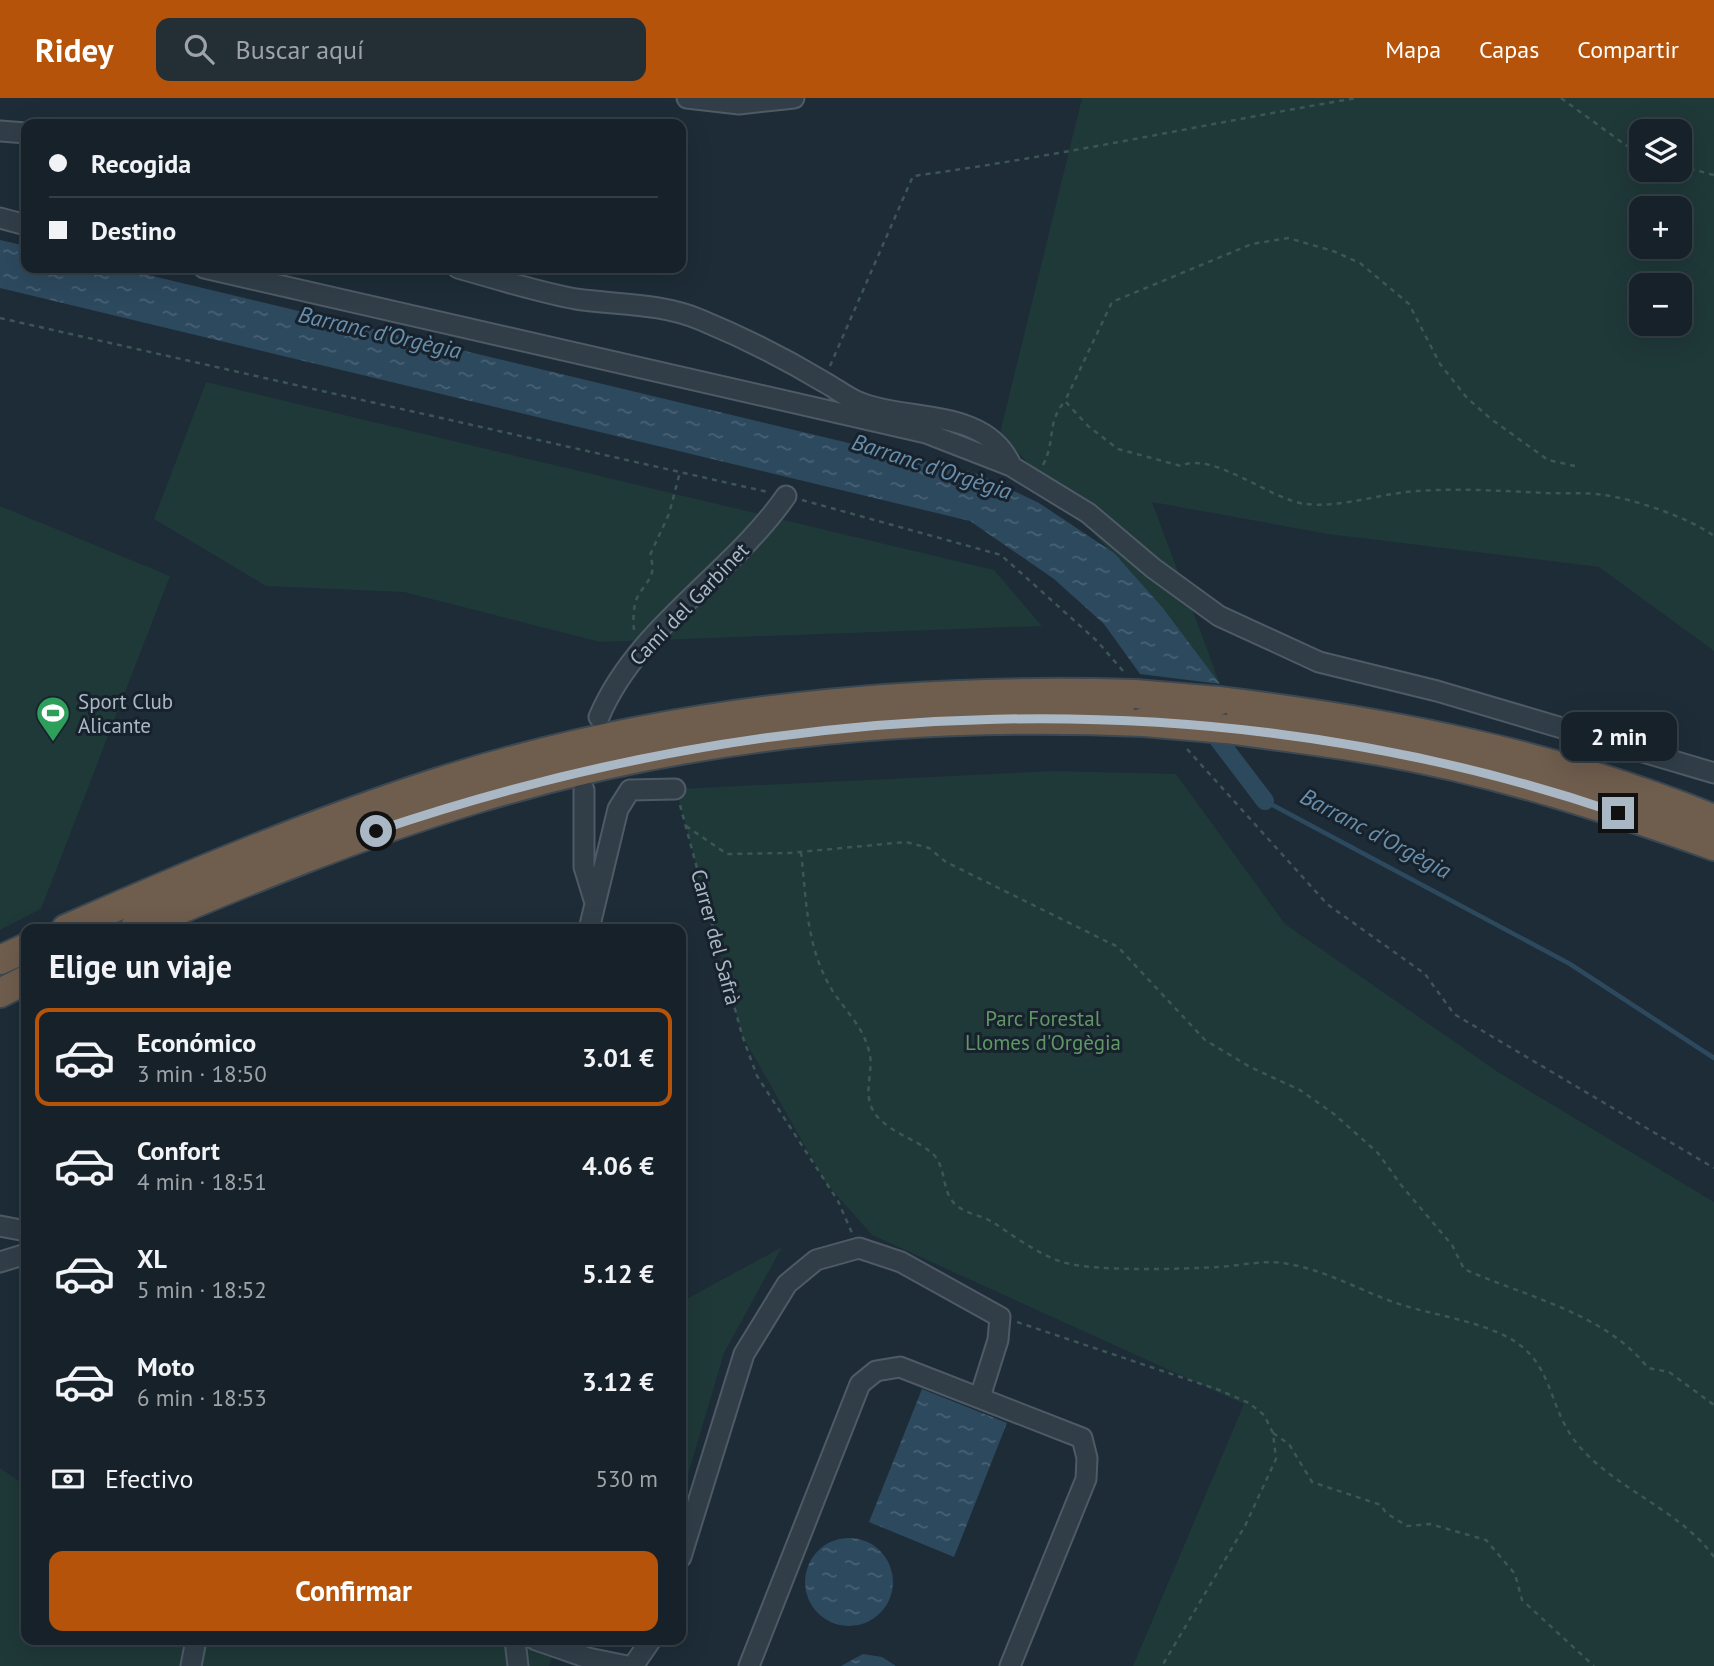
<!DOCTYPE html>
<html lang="es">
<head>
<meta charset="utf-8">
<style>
  :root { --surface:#162129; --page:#232e35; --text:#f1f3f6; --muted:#9ea3a8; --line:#353e46; --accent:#b45309 }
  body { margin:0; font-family:"PT Sans",sans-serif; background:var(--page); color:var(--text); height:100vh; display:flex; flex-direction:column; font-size:26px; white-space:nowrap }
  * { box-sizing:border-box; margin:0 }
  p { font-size:23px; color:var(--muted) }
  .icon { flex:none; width:38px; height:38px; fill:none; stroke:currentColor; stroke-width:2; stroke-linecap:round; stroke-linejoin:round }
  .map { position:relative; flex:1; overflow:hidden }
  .sheet { position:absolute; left:21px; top:826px; width:665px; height:721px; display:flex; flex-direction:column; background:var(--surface); border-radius:14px; box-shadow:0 7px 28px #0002,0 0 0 2px var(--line) }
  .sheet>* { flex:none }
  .hud { position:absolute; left:21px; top:21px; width:665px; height:154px; border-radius:14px; box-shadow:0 7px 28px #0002,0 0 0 2px var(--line); display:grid; align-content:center; height:154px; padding:0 28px; background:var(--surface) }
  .controls { position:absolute; left:1629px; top:21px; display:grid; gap:14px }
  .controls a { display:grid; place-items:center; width:63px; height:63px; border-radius:14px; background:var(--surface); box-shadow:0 7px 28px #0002,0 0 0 2px var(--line); font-size:35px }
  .end { position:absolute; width:32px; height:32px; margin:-16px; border:9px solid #aab8c5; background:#111; box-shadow:0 0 0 4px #111 }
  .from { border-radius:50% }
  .bubble { position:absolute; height:49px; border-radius:14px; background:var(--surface); box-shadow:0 7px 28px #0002,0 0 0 2px var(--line); font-size:23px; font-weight:700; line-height:49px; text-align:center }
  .hud b { display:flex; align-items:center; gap:24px; height:66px; font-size:26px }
  .hud b+b { border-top:2px solid var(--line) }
  .hud i { width:18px; height:18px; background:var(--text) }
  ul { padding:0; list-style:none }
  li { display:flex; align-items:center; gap:21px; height:98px; margin:0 14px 10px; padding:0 14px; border:4px solid transparent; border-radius:14px }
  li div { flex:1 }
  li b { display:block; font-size:26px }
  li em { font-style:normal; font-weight:700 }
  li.on { border-color:var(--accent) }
  li>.icon { width:63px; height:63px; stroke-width:1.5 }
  h2 { padding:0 28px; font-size:32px; line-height:84px }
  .pay { display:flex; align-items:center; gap:18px; height:77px; padding:0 28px; font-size:26px }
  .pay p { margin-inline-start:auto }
  .cta { display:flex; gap:14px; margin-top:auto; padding:14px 28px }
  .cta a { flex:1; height:80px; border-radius:14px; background:var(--accent); color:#fff; font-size:28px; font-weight:700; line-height:80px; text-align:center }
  header { display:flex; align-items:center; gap:42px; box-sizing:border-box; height:98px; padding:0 35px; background:var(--accent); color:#fff }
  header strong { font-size:33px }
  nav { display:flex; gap:38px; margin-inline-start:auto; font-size:24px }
  .search { width:490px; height:63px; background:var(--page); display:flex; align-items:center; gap:18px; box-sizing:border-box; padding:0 24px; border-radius:14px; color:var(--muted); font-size:26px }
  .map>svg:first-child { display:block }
  .green { fill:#1f3838; fill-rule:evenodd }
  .water { fill:url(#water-ripples) }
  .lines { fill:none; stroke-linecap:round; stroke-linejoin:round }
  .stream { stroke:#2d495e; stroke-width:4.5 }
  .canal { stroke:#2d495e; stroke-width:18 }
  .minor-casing { stroke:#4e5b66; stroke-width:23 }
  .highway-casing { stroke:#3c4852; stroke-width:32 }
  .path { stroke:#3d5555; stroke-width:2.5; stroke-dasharray:5 5; stroke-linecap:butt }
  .minor { stroke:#313e48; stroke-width:19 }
  .highway { stroke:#6f5d4d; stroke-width:28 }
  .highway-bridge-casing { stroke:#3c4852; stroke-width:32; stroke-linecap:butt }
  .highway-bridge { stroke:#6f5d4d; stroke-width:28 }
  .route { stroke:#aab8c5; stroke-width:9 }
  .labels { text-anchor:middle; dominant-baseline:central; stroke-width:6; stroke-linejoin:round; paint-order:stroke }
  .street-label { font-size:21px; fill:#aab8c5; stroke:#17222c }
  .poi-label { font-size:21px; fill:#aab8c5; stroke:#17222c; text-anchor:start }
  .park-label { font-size:21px; fill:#619766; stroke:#17222c }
  .water-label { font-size:23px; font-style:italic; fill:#688fac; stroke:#17222c }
</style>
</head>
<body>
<header>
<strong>Ridey</strong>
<div class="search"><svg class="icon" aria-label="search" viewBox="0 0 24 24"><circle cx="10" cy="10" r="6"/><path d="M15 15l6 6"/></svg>Buscar aquí</div>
<nav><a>Mapa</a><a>Capas</a><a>Compartir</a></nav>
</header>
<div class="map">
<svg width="1714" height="1568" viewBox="0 0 1714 1568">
  <defs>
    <pattern id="water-ripples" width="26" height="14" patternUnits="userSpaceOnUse" patternTransform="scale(1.75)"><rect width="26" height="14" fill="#2d495e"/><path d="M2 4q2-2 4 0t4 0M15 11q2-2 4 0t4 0" fill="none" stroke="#496174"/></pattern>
  </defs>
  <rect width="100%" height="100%" fill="#1d2c37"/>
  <!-- green -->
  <path class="green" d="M1082,0H1714V553L1599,469L1328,436L1152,404L1220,586L1163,510L1000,335ZM1642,33H1680V72H1642ZM1642,110H1680V149H1642ZM1642,187H1680V226H1642Z
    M206,284L994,472L1042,528L600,544L404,494L266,488L154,421Z
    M0,408L170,478L41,811L0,832Z
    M1054,673L1176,676L1285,826L1498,974L1714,1104V1568H1133L1244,1306L872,1137L826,1085L742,937L676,691Z
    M782,1149L724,1255L681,1400V1204Z
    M0,1370L26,1388V1542H558L549,1568H0Z"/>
  <!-- water -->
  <path class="water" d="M0,142L26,148V170H119L978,376L1039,405L1114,455L1163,510L1220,586L1140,576L1104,526L1054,481L970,423L0,190Z
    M922,1291L1007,1325L954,1459L869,1424Z
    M805 1484a44 44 0 1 1 88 0a44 44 0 1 1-88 0Z
    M863,1556L882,1559L896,1568H841Z"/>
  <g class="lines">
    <!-- stream -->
    <path class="stream" d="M1265,703L1570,866L1714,960"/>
    <!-- canal -->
    <path class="canal" d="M1208,628L1265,703"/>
    <!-- minor casing -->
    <g class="minor-casing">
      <path id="minor" d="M687,0L739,6L794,0
        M0,33L26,35
        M0,120L26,127
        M204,170L926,335L1011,368L1088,415L1153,470L1219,518L1319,564L1437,593L1714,675
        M458,170C497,181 537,194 576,201C618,207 661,205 701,222C742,239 786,261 824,284C835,290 845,298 856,303C906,325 984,308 1011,367
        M599,619C637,529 731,477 786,398
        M584,692V769L595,805
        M589,831L618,711L630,692L675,691
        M0,1128L26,1133
        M0,1164L26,1156
        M681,1459L744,1256L787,1186L816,1162L859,1150L901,1164L1000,1219L998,1242L980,1299
        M515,1542L518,1568
        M536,1542L588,1560L627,1568
        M191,1568L196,1542
        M633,1568L651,1542
        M749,1568L860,1286L876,1273L900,1269L1082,1340L1087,1360L1086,1381L1010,1568"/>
    </g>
    <!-- highway casing -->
    <g class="highway-casing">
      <path id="highway" d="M1218,603C1387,623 1557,657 1714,721
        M1226,631C1277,638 1329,644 1380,653C1494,673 1605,709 1714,748
        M66,831C186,778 308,727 433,686C659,613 899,589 1135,596
        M134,831C245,783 358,737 475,701C692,635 918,614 1144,624
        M0,862L26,850
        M0,895L26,882"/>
    </g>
    <!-- path -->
    <path class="path" d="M1561,0L1642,59
      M1680,68L1714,77
      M0,220L768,394
      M830,268L913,78C1062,58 1209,25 1357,0
      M1043,367C1056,343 1046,325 1065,303
      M1575,368L1548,362L1491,321L1467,300L1440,266L1409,206L1360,165L1333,153L1288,140L1252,146L1112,204L1065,303L1088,328L1118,351L1181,368C1212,352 1272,403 1306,406C1343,410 1381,395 1417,393C1460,390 1503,393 1545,395C1565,396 1585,394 1604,397C1634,401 1690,420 1714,438
      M802,402L1001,457L1097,543L1123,573
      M634,532C633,522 633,507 638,498C648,481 657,478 650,457L669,416L680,374
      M1187,651L1327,806L1425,876L1454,916L1714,1070
      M680,707L742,937L757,978L838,1103L852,1135
      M686,728L727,756L789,755L906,744L929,750L946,764L1118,849L1205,942L1250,969L1300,992L1334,1016L1378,1055L1401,1087L1452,1147L1464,1171C1526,1199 1605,1215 1648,1270L1669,1274L1714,1307
      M801,754C806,797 806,842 826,881C838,907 862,924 869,953C874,969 865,989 870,1005C877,1032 916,1039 934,1057C946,1070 942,1093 954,1105C964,1116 982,1117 994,1125C1015,1139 1038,1156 1062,1164C1095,1174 1181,1171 1218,1169C1239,1168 1262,1162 1283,1165C1323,1171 1355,1190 1393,1204C1427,1216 1465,1220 1499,1235C1557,1260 1544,1307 1579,1348C1617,1392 1680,1412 1714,1459
      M1017,1224L1219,1292L1249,1305L1264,1317L1273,1335L1276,1361L1245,1428L1162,1568
      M1273,1335L1289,1346L1312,1384L1381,1407L1386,1415L1407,1428L1430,1426L1486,1442L1515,1476L1522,1502L1594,1568"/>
    <!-- minor -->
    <use href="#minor" class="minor"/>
    <!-- highway -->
    <use href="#highway" class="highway"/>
    <!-- highway-bridge casing -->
    <g class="highway-bridge-casing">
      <path id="highway-bridge" d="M1135,596L1218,603
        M1144,624L1226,631"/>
    </g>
    <!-- highway-bridge -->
    <use href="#highway-bridge" class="highway-bridge"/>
  </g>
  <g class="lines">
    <!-- route -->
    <path class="route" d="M376,733C775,597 1215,577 1618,715"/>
  </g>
  <!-- icons -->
  <defs>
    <g id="stadium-pin" transform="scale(1.75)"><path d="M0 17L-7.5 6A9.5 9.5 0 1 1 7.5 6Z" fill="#2e9e5b" stroke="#17222c"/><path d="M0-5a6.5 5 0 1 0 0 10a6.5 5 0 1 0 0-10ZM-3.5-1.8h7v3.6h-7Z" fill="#fff"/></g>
  </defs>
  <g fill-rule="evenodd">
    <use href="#stadium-pin" x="53" y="615"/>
  </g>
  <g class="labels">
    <!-- street labels -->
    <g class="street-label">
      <text transform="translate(689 506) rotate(-46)">Camí del Garbinet</text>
      <text transform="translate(716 839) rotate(75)">Carrer del Safrà</text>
    </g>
    <!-- poi labels -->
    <g class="poi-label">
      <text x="78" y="603">Sport Club<tspan x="78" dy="24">Alicante</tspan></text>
    </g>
    <!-- park labels -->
    <g class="park-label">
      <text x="1043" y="920">Parc Forestal<tspan x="1043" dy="24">Llomes d'Orgègia</tspan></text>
    </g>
    <!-- water labels -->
    <g class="water-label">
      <text transform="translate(380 234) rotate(13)">Barranc d'Orgègia</text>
      <text transform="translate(932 368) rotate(18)">Barranc d'Orgègia</text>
      <text transform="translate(1376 735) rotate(28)">Barranc d'Orgègia</text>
    </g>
  </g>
</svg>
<div class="controls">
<a><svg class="icon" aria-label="layers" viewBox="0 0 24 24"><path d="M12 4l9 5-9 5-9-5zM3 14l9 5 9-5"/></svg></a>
<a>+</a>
<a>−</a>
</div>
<i class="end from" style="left:376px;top:733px"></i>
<i class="end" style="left:1618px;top:715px"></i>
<div class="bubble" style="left:1561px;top:614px;width:116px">2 min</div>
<div class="hud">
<b><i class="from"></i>Recogida</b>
<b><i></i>Destino</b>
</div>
<section class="sheet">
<h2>Elige un viaje</h2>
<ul>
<li class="on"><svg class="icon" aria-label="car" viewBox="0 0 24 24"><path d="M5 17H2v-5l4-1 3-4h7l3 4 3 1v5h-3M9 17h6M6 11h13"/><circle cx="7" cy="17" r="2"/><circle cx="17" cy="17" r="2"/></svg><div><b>Económico</b><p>3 min · 18:50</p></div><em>3.01 €</em></li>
<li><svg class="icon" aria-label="car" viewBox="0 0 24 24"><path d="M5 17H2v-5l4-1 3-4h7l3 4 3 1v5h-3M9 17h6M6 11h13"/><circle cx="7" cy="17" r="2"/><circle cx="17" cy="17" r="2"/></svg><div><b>Confort</b><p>4 min · 18:51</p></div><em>4.06 €</em></li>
<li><svg class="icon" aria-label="car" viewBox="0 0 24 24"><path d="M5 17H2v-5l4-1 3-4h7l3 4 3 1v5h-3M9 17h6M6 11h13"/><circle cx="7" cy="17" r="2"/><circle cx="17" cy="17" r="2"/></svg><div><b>XL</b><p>5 min · 18:52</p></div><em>5.12 €</em></li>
<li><svg class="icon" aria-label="car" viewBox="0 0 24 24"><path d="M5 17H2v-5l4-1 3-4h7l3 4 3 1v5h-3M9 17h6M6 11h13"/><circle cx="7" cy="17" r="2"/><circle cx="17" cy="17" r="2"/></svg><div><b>Moto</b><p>6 min · 18:53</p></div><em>3.12 €</em></li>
</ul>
<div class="pay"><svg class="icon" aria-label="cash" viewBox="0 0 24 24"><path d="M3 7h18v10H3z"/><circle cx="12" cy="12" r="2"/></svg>Efectivo<p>530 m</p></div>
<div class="cta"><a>Confirmar</a></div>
</section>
</div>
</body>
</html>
